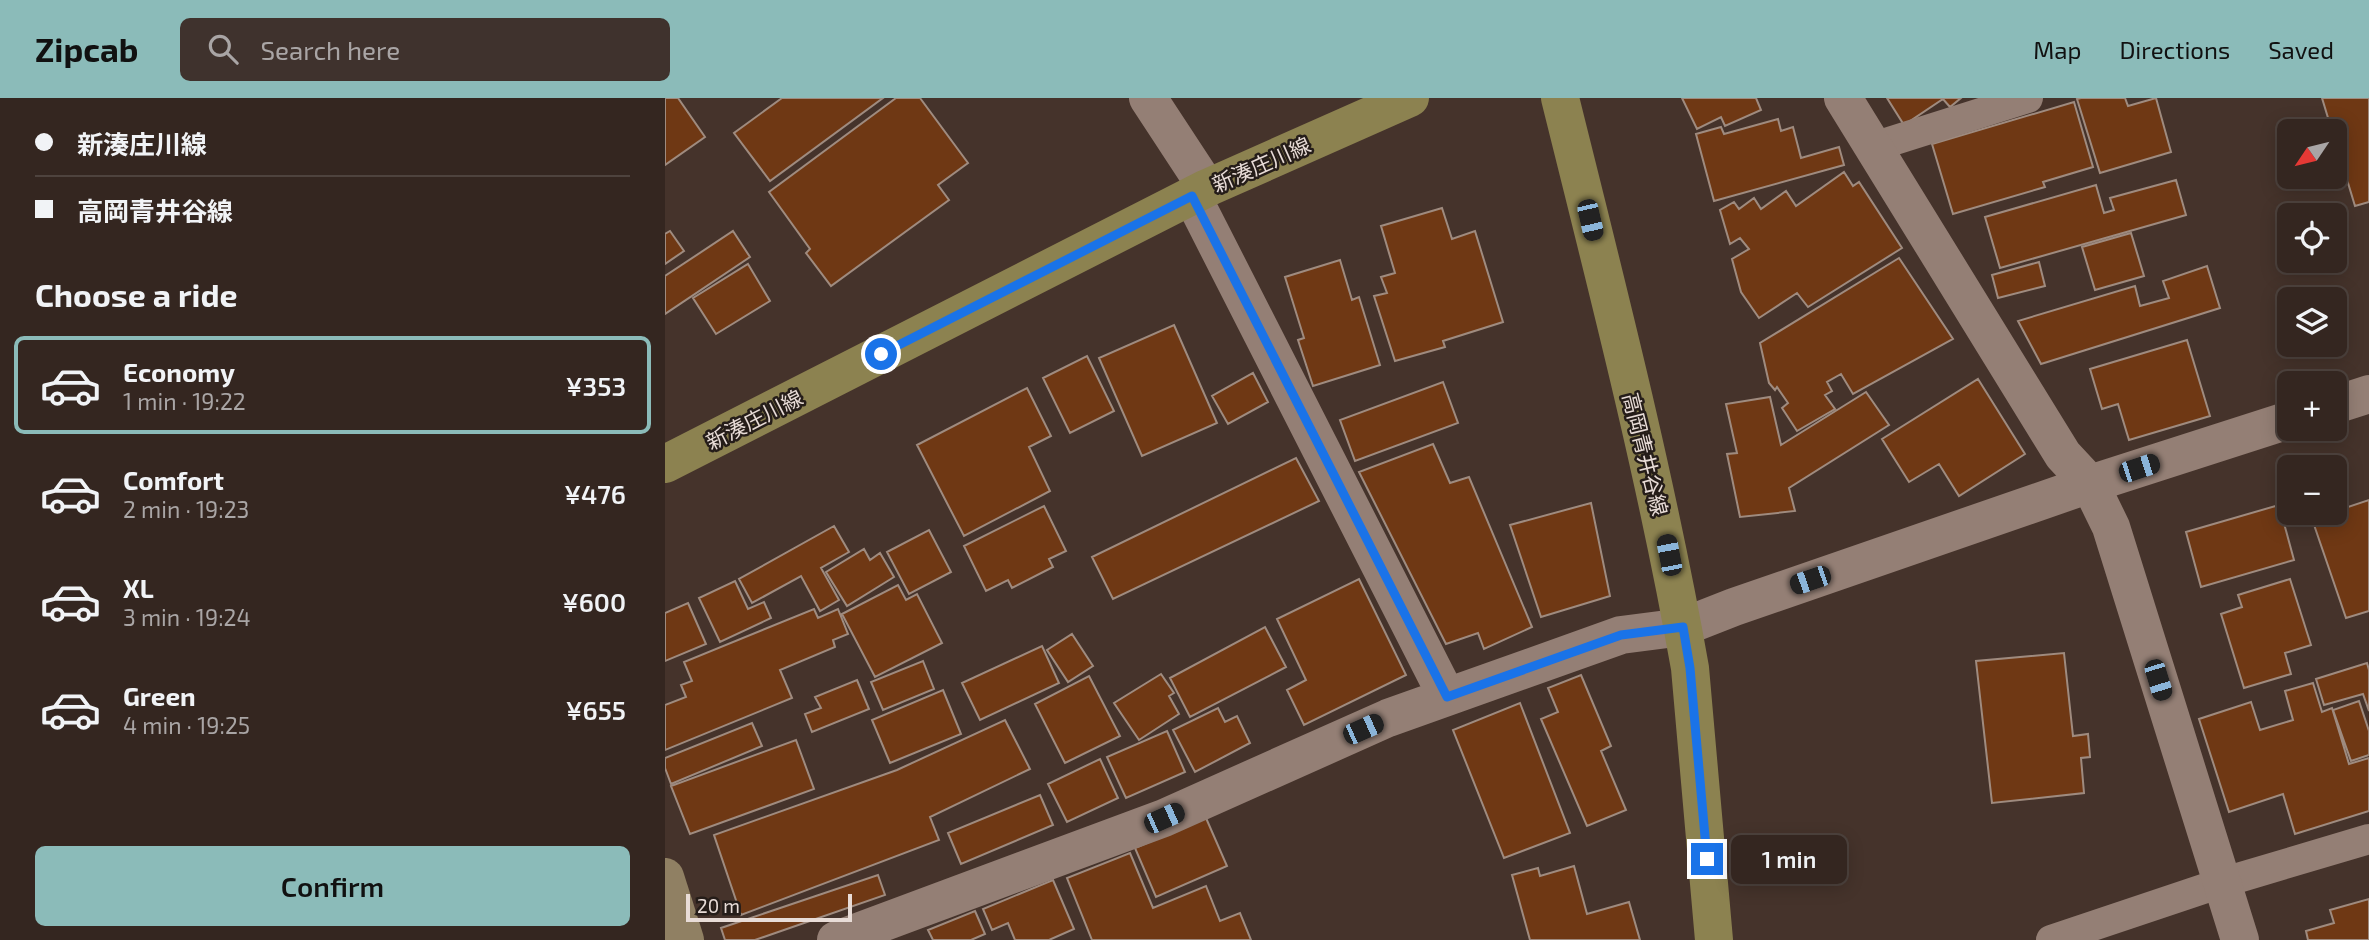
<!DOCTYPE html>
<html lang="en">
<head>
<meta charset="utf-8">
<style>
  :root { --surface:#342620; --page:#3f322d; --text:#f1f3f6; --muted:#a9a5a5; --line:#4e433e; --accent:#8bbbb9 }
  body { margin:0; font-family:"Exo 2","Noto Sans JP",sans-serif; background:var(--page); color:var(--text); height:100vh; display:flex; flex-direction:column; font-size:26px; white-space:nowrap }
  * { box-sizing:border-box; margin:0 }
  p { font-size:23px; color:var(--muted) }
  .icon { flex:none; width:38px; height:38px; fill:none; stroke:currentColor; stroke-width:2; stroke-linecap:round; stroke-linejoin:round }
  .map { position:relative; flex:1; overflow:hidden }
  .details { display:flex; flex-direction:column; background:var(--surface); width:665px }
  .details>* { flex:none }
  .banner { display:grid; align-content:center; height:154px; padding:0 35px; background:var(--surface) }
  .needle { width:46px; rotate:235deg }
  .controls { position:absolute; left:1612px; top:21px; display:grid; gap:14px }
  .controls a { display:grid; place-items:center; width:70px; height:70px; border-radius:10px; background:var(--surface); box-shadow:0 4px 18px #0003,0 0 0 2px var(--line); font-size:35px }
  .scale { position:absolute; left:21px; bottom:18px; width:166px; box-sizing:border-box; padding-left:7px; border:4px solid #e8dcd7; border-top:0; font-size:19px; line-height:24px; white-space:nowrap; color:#e8dcd7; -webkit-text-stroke:5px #251d19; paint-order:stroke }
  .end { position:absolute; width:32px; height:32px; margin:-16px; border:9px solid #1a73e8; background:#fff; box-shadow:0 0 0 4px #fff }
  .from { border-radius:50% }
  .bubble { position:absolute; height:49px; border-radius:10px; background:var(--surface); box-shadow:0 4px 18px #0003,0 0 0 2px var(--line); font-size:23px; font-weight:600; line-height:49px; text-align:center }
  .car { position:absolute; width:21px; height:42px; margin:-21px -10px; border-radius:9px; box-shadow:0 0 5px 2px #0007; background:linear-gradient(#222 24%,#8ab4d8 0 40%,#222 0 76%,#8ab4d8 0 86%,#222 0) }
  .banner b { display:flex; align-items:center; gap:24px; height:66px; font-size:26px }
  .banner b+b { border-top:2px solid var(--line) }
  .banner i { width:18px; height:18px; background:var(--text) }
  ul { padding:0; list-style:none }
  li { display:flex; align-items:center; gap:21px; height:98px; margin:0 14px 10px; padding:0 21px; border:4px solid transparent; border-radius:10px }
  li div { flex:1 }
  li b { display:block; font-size:26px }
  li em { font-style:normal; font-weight:600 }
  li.on { border-color:var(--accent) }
  li>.icon { width:63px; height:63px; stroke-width:1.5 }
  h2 { padding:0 35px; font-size:32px; line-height:84px }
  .cta { display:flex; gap:14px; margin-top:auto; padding:14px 35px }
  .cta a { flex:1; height:80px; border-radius:10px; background:var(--accent); color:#111; font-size:28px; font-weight:600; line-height:80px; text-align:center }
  header { display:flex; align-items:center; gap:42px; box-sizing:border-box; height:98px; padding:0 35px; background:var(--accent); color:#111 }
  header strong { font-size:33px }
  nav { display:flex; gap:38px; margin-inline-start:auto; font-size:24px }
  .search { width:490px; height:63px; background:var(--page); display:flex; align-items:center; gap:18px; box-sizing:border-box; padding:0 24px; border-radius:10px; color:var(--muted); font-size:26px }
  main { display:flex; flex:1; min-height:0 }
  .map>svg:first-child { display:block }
  .building { fill:#6f3814; stroke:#9f8b7f; stroke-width:2 }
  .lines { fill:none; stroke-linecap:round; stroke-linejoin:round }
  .lane { stroke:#947f75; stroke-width:30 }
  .street { stroke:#947f75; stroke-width:38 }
  .secondary { stroke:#908063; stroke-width:38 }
  .primary { stroke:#8c8250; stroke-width:38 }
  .route { stroke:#1a73e8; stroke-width:9 }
  .labels { text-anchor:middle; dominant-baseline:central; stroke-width:5; stroke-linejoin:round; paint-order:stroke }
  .street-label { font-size:21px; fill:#e8dcd7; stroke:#251d19 }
</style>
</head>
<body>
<header>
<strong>Zipcab</strong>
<div class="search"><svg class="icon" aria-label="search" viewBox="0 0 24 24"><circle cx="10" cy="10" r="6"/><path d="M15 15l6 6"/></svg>Search here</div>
<nav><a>Map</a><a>Directions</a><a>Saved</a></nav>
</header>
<main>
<section class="details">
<div class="banner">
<b><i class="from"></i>新湊庄川線</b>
<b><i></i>高岡青井谷線</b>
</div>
<h2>Choose a ride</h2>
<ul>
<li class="on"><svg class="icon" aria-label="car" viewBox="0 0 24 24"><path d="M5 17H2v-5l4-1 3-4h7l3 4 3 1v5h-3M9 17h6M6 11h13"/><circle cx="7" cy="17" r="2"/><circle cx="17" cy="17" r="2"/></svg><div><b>Economy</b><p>1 min · 19:22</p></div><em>¥353</em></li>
<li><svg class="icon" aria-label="car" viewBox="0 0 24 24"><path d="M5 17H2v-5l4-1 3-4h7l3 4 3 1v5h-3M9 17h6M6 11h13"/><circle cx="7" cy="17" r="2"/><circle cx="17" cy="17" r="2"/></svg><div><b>Comfort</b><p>2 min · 19:23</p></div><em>¥476</em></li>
<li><svg class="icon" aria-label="car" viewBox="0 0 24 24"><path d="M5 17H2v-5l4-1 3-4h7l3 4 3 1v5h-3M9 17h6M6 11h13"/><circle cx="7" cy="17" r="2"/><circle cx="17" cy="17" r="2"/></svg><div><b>XL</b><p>3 min · 19:24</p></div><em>¥600</em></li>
<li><svg class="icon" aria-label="car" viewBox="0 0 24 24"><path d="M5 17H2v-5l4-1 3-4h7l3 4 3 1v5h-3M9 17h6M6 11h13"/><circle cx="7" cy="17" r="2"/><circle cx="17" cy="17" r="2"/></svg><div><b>Green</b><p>4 min · 19:25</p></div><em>¥655</em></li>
</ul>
<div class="cta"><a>Confirm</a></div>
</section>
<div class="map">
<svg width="1704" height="842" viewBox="0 0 1704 842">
  <rect width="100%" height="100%" fill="#45332b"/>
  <!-- building -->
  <path class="building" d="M0,0H13L40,39L0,67Z
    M117,0H218L105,83L69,35Z
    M231,0H255L303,65L273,87L284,102L166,188L141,155L145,151L104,94Z
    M1017,0H1091L1096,12L1060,28L1056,19L1032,31Z
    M1222,0H1296L1285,9L1278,1L1239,27Z
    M1416,0H1460L1463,8L1491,0L1506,54L1435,75L1412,1Z
    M1657,0H1704V104L1690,108L1670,42V33H1667Z
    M1409,4L1428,69L1378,84L1380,89L1288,116L1267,46Z
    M1113,21L1116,33L1128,29L1136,60L1174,49L1179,67L1049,103L1031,36L1056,29L1059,36Z
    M1179,74L1188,88L1194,84L1237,150L1143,209L1132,195L1094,220L1076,194L1067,161L1084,151L1075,140L1065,146L1055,112L1069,104L1074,111L1089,100L1096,111L1121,93L1131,108Z
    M1511,82L1521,117L1335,170L1320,119L1431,87L1439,115L1449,112L1445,100Z
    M777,110L787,141L810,133L838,224L778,243L780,249L730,263L709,198L722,195L716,179L730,175L716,128Z
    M5,133L19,153L0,166V136Z
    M68,133L85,159L0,216V178Z
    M1466,135L1479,178L1430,192L1417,149Z
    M1234,160L1288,241L1188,296L1176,276L1162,284L1167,293L1160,297L1170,311L1132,333L1117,310L1123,305L1112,289L1110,292L1104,285L1095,245Z
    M675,162L687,202L694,199L715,267L648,288L633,242L639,240L620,179Z
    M1374,164L1380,188L1333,200L1327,177Z
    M83,166L105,203L51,236L28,200Z
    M1542,168L1555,210L1376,266L1353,223L1470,188L1475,208L1504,200L1498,183Z
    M509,227L552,325L477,358L434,260Z
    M1522,242L1545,318L1464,342L1453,306L1437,311L1425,271Z
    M422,258L449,313L405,335L378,280Z
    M588,275L603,304L563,326L547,298Z
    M1313,281L1360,356L1294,398L1274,366L1244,384L1217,341Z
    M778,284L793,325L690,363L675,322Z
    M362,290L386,338L364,349L385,393L299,438L252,347Z
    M1201,294L1224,327L1124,390L1130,413L1075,419L1062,356L1072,355L1061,306L1105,299L1116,347Z
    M768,346L785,385L804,379L867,529L819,551L813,535L781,546L694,374Z
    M631,360L654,403L448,501L427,459Z
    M1704,402V513L1681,520L1647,421Z
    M926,405L945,498L876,519L845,427Z
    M1614,407L1629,462L1536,489L1521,434Z
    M379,408L401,453L384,461L388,469L347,490L343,482L321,493L299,448Z
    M169,428L184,454L156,470L174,502L155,513L136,478L87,505L74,481Z
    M264,432L286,474L244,496L222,454Z
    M199,451L205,462L215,455L229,479L182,508L161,474Z
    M694,481L741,577L639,627L622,592L641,582L612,521Z
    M1625,481L1646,547L1620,555L1626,576L1579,590L1556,516L1577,509L1573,497Z
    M70,483L83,511L99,504L106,520L55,544L34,500Z
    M233,487L241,502L252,496L277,545L210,579L177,516Z
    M23,505L41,546L0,563V515Z
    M149,511L153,520L173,511L183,536L168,542L170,549L115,572L127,600L0,652V607L21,599L16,587L27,583L19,564Z
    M600,529L621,569L525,619L505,580Z
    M407,536L428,568L403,584L382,552Z
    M377,548L394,585L315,622L297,585Z
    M1399,555L1408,638L1423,636L1425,659L1416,660L1419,695L1327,705L1311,563Z
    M258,563L269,591L218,612L206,584Z
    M1702,565L1704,572V613L1698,596L1659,607L1651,581Z
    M496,576L509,595L504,598L514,616L474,642L449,605Z
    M916,577L946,648L936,653L961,712L922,728L876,621L893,614L883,590Z
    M424,578L455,638L400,665L370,606Z
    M192,582L204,611L147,634L140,616L156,610L150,599Z
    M1648,585L1657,614L1667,610L1684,666L1704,660V713L1630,736L1618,696L1564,714L1534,621L1586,604L1595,632L1628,622L1620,593Z
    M278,592L296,636L225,665L207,622Z
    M1694,603L1704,633V657L1686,663L1668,612Z
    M855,605L905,735L839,760L788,632Z
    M553,610L560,624L572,618L585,645L530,674L508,632Z
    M340,622L365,671L265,719L274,742L76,817L49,737L232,672Z
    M87,625L97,648L6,686L0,670V660Z
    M502,633L520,674L461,700L442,659Z
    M131,642L149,691L25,736L6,688Z
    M435,661L453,700L402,724L383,686Z
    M375,697L388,727L296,766L283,735Z
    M541,720L562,768L491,799L470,750Z
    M465,755L488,810L541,788L555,823L575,815L586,842H427L402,780Z
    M909,768L922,816L964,804L975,842H865L847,777L873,770L875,778Z
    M213,777L220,797L90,842H60L56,830Z
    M388,782L409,831L384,842H350L343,825L327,832L318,811Z
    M1704,801V842H1643L1641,833L1669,825L1665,812Z
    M310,813L320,836L306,842H268L263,832Z"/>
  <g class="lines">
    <!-- lane -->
    <path class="lane" d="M1208,49L1363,0
      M1386,842L1556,785L1704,741"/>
    <!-- street -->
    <path class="street" d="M483,0L542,90
      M1178,0L1398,357L1425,386L1446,429L1575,842
      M527,98L782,599
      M1670,307L1704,296
      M171,842L499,720L723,620L956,537L1018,529L1069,509L1425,386L1624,322"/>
    <!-- secondary -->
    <path class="secondary" d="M0,779L20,842"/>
    <!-- primary -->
    <path class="primary" d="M895,0C942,189 991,378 1025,570L1049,842
      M0,366L542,90L745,0"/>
  </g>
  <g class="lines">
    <!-- route -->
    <path class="route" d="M216,256L527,98L782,599L956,537L1018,529L1025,570L1042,761"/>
  </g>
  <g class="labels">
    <!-- street labels -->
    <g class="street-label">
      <text transform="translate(596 66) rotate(-24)">新湊庄川線</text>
      <text transform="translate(89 321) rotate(-27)">新湊庄川線</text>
      <text transform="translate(981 356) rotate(76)">高岡青井谷線</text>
    </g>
  </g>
</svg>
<div class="controls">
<a><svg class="needle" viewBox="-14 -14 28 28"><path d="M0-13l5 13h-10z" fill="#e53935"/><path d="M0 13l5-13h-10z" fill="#a9a5a5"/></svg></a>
<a><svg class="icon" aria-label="locate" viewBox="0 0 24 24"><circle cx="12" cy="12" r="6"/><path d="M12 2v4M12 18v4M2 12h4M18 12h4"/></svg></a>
<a><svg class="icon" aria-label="layers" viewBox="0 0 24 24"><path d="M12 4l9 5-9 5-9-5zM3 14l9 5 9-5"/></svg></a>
<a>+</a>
<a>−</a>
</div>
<div class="scale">20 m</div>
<i class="end from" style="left:216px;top:256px"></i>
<i class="end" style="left:1042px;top:761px"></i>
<div class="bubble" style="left:1066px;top:737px;width:116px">1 min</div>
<i class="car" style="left:925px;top:122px;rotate:167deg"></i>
<i class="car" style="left:1474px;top:370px;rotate:72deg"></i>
<i class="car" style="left:1004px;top:457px;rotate:349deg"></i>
<i class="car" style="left:1145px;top:482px;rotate:251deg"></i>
<i class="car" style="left:1493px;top:582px;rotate:163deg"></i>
<i class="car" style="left:698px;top:631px;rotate:66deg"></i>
<i class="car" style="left:499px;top:720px;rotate:66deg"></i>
</div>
</main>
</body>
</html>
